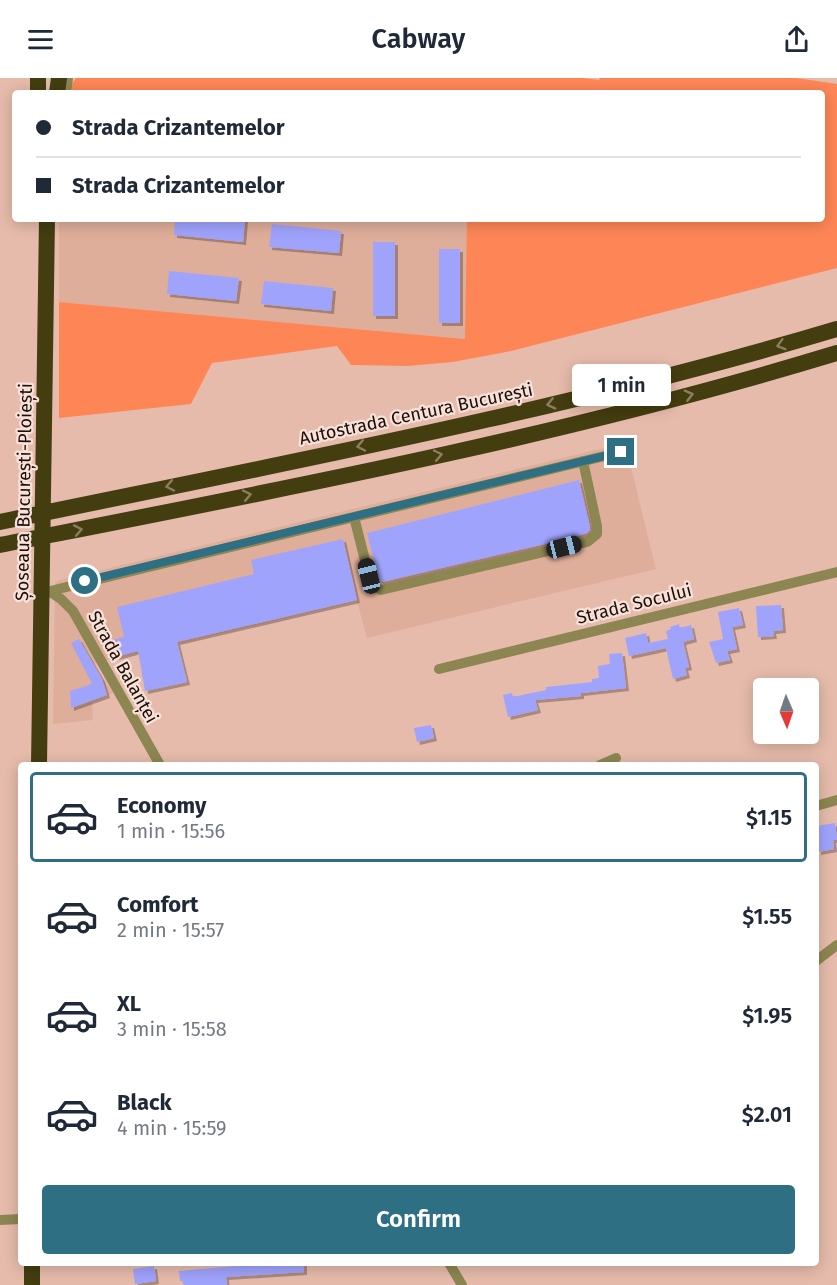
<!DOCTYPE html>
<html lang="en">
<head>
<meta charset="utf-8">
<style>
  :root { --surface:#fff; --page:#f6f6f7; --text:#1f2937; --muted:#747a83; --line:#e0e1e3; --accent:#2f6f83 }
  body { margin:0; font-family:"Fira Sans",sans-serif; background:var(--page); color:var(--text); height:100vh; display:flex; flex-direction:column; font-size:22px; white-space:nowrap }
  * { box-sizing:border-box; margin:0 }
  p { font-size:20px; color:var(--muted) }
  .icon { flex:none; width:33px; height:33px; fill:none; stroke:currentColor; stroke-width:2; stroke-linecap:round; stroke-linejoin:round }
  .map { position:relative; flex:1; overflow:hidden }
  .drawer { position:absolute; left:18px; top:684px; width:801px; height:504px; display:flex; flex-direction:column; background:var(--surface); border-radius:6px; box-shadow:0 3px 15px #0003 }
  .drawer>* { flex:none }
  .banner { position:absolute; left:12px; top:12px; width:813px; height:132px; border-radius:6px; box-shadow:0 3px 15px #0003; display:grid; align-content:center; height:132px; padding:0 24px; background:var(--surface) }
  .needle { width:39px; rotate:178deg }
  .controls { position:absolute; left:753px; top:600px; display:grid; gap:12px }
  .controls a { display:grid; place-items:center; width:66px; height:66px; border-radius:6px; background:var(--surface); box-shadow:0 3px 15px #0003; font-size:30px }
  .end { position:absolute; width:27px; height:27px; margin:-14px; border:8px solid #2f6f83; background:#fff; box-shadow:0 0 0 3px #fff }
  .from { border-radius:50% }
  .bubble { position:absolute; height:42px; border-radius:6px; background:var(--surface); box-shadow:0 3px 15px #0003; font-size:20px; font-weight:600; line-height:42px; text-align:center }
  .car { position:absolute; width:18px; height:36px; margin:-18px -9px; border-radius:8px; box-shadow:0 0 4px 2px #0007; background:linear-gradient(#222 24%,#8ab4d8 0 40%,#222 0 76%,#8ab4d8 0 86%,#222 0) }
  .banner b { display:flex; align-items:center; gap:21px; height:57px; font-size:22px }
  .banner b+b { border-top:2px solid var(--line) }
  .banner i { width:15px; height:15px; background:var(--text) }
  ul { padding:10px 0 0; list-style:none }
  li { display:flex; align-items:center; gap:18px; height:90px; margin:0 12px 9px; padding:0 12px; border:3px solid transparent; border-radius:6px }
  li div { flex:1 }
  li b { display:block; font-size:22px }
  li em { font-style:normal; font-weight:600 }
  li.on { border-color:var(--accent) }
  li>.icon { width:54px; height:54px; stroke-width:1.5 }
  .cta { display:flex; gap:12px; margin-top:auto; padding:12px 24px }
  .cta a { flex:1; height:69px; border-radius:6px; background:var(--accent); color:#fff; font-size:24px; font-weight:600; line-height:69px; text-align:center }
  header { display:flex; justify-content:space-between; align-items:center; height:78px; padding:0 24px; background:var(--surface); font-size:27px; font-weight:600 }
  .map>svg:first-child { display:block }
  .built { fill:#dfae9b }
  .green { fill:#fe8656 }
  .building { fill:#a0a3fc; filter:url(#shadow) }
  .lines { fill:none; stroke-linecap:round; stroke-linejoin:round }
  .minor { stroke:#8d8652; stroke-width:10 }
  .highway { stroke:#443d10; stroke-width:16 }
  .oneway { stroke:#8c7f60 }
  .route { stroke:#2f6f83; stroke-width:8 }
  .labels { text-anchor:middle; dominant-baseline:central; stroke-width:4.5; stroke-linejoin:round; paint-order:stroke }
  .street-label { font-size:18px; fill:#1c0e08; stroke:#f7e1d9 }
</style>
</head>
<body>
<header><svg class="icon" aria-label="menu" viewBox="0 0 24 24"><path d="M4 6h16M4 12h16M4 18h16"/></svg>Cabway<svg class="icon" aria-label="share" viewBox="0 0 24 24"><path d="M12 15V3M7 8l5-5 5 5M5 13v7h14v-7"/></svg></header>
<div class="map">
<svg width="837" height="1207" viewBox="0 0 837 1207">
  <defs>
    <filter id="shadow"><feDropShadow dx="3" dy="3" stdDeviation="0" flood-color="#0004"/></filter>
  </defs>
  <rect width="100%" height="100%" fill="#e6bbab"/>
  <!-- built -->
  <path class="built" d="M59,141H467L466,261L59,224Z
    M625,365L656,491L367,560L357,523L107,582L94,586L113,615L92,624L93,642L53,646L55,505L60,502Z"/>
  <!-- green -->
  <path class="green" d="M76,0H583L599,2L600,0H796L837,6V190L511,273L453,284L407,288L351,287L337,268L212,285L191,326L59,340V224L465,261L467,141H822V15H66Z"/>
  <!-- building -->
  <path class="building" d="M175,141H245L243,164L174,157Z
    M272,146L341,153L339,175L269,169Z
    M373,164H395V238H373Z
    M439,171H460V245H439Z
    M169,193L239,200L236,223L167,216Z
    M264,203L333,210L331,233L261,226Z
    M579,402L590,449V452L587,455L566,461L382,504L379,502L367,455Z
    M343,461L357,522L177,564L187,604L145,613L138,573L116,579L112,562L124,559L117,529L254,496L251,482Z
    M781,527L783,552L773,553L774,558L758,559L756,528Z
    M739,530L743,547L732,549L737,571L727,573L730,582L716,585L709,564L723,561L718,534Z
    M679,546L680,550L691,547L694,561L683,564L689,589L685,590L687,597L673,601L666,570L629,578L625,560L646,555L648,565L668,561L666,553L671,551L670,549Z
    M79,561L102,601L107,617L71,630L70,613L92,606L71,565Z
    M622,575L626,610L581,615V618L535,622L538,632L508,639L503,617L512,615L513,619L546,612V609L592,604V601L599,600L598,588L610,586L609,576Z
    M431,647L434,660L417,664L414,650Z
    M835,745L837,762H833L834,771L818,774L817,748Z
    M271,1185H304V1194L226,1199L227,1207H184L183,1203H180L179,1193Z
    M154,1188L156,1203L135,1206L133,1191Z"/>
  <g class="lines">
    <!-- minor -->
    <path class="minor" d="M66,15L68,0
      M354,439L369,498L373,507L381,512L587,464L597,456V448L583,383
      M49,513L61,521L73,533L160,687
      M42,515L621,374
      M439,591L837,494
      M600,687L616,680
      M816,728L837,722
      M816,883L837,867
      M0,1142L21,1141
      M449,1185L462,1207"/>
    <!-- highway -->
    <path class="highway" d="M38,15V0
      M57,15L59,0
      M0,444C280,386 563,333 837,251
      M0,467C279,412 565,358 837,275
      M39,687L47,141
      M32,1207V1185"/>
  </g>
  <!-- one-way arrows -->
  <defs><path id="oneway-chevron" d="M-2-3.5L2.5 0L-2 3.5" fill="none" stroke-width="1.6" stroke-linecap="round" stroke-linejoin="round" transform="scale(1.5)"/></defs>
  <g class="oneway">
    <use href="#oneway-chevron" transform="translate(781 267) rotate(164)"/>
    <use href="#oneway-chevron" transform="translate(689 317) rotate(-14)"/>
    <use href="#oneway-chevron" transform="translate(551 326) rotate(167)"/>
    <use href="#oneway-chevron" transform="translate(361 368) rotate(168)"/>
    <use href="#oneway-chevron" transform="translate(438 377) rotate(-12)"/>
    <use href="#oneway-chevron" transform="translate(170 408) rotate(168)"/>
    <use href="#oneway-chevron" transform="translate(247 417) rotate(-12)"/>
    <use href="#oneway-chevron" transform="translate(78 452) rotate(-11)"/>
  </g>
  <g class="lines">
    <!-- route -->
    <path class="route" d="M85,503L621,374"/>
  </g>
  <g class="labels">
    <!-- street labels -->
    <g class="street-label">
      <text transform="translate(416 336) rotate(-12)">Autostrada Centura București</text>
      <text transform="translate(24 414) rotate(-89)">Șoseaua București-Ploiești</text>
      <text transform="translate(634 526) rotate(-14)">Strada Socului</text>
      <text transform="translate(123 589) rotate(61)">Strada Balanței</text>
    </g>
  </g>
</svg>
<div class="controls">
<a><svg class="needle" viewBox="-14 -14 28 28"><path d="M0-13l5 13h-10z" fill="#e53935"/><path d="M0 13l5-13h-10z" fill="#747a83"/></svg></a>
</div>
<i class="end from" style="left:85px;top:503px"></i>
<i class="end" style="left:621px;top:374px"></i>
<div class="bubble" style="left:572px;top:286px;width:99px">1 min</div>
<i class="car" style="left:564px;top:469px;rotate:76deg"></i>
<i class="car" style="left:369px;top:498px;rotate:346deg"></i>
<div class="banner">
<b><i class="from"></i>Strada Crizantemelor</b>
<b><i></i>Strada Crizantemelor</b>
</div>
<section class="drawer">
<ul>
<li class="on"><svg class="icon" aria-label="car" viewBox="0 0 24 24"><path d="M5 17H2v-5l4-1 3-4h7l3 4 3 1v5h-3M9 17h6M6 11h13"/><circle cx="7" cy="17" r="2"/><circle cx="17" cy="17" r="2"/></svg><div><b>Economy</b><p>1 min · 15:56</p></div><em>$1.15</em></li>
<li><svg class="icon" aria-label="car" viewBox="0 0 24 24"><path d="M5 17H2v-5l4-1 3-4h7l3 4 3 1v5h-3M9 17h6M6 11h13"/><circle cx="7" cy="17" r="2"/><circle cx="17" cy="17" r="2"/></svg><div><b>Comfort</b><p>2 min · 15:57</p></div><em>$1.55</em></li>
<li><svg class="icon" aria-label="car" viewBox="0 0 24 24"><path d="M5 17H2v-5l4-1 3-4h7l3 4 3 1v5h-3M9 17h6M6 11h13"/><circle cx="7" cy="17" r="2"/><circle cx="17" cy="17" r="2"/></svg><div><b>XL</b><p>3 min · 15:58</p></div><em>$1.95</em></li>
<li><svg class="icon" aria-label="car" viewBox="0 0 24 24"><path d="M5 17H2v-5l4-1 3-4h7l3 4 3 1v5h-3M9 17h6M6 11h13"/><circle cx="7" cy="17" r="2"/><circle cx="17" cy="17" r="2"/></svg><div><b>Black</b><p>4 min · 15:59</p></div><em>$2.01</em></li>
</ul>
<div class="cta"><a>Confirm</a></div>
</section>
</div>
</body>
</html>
